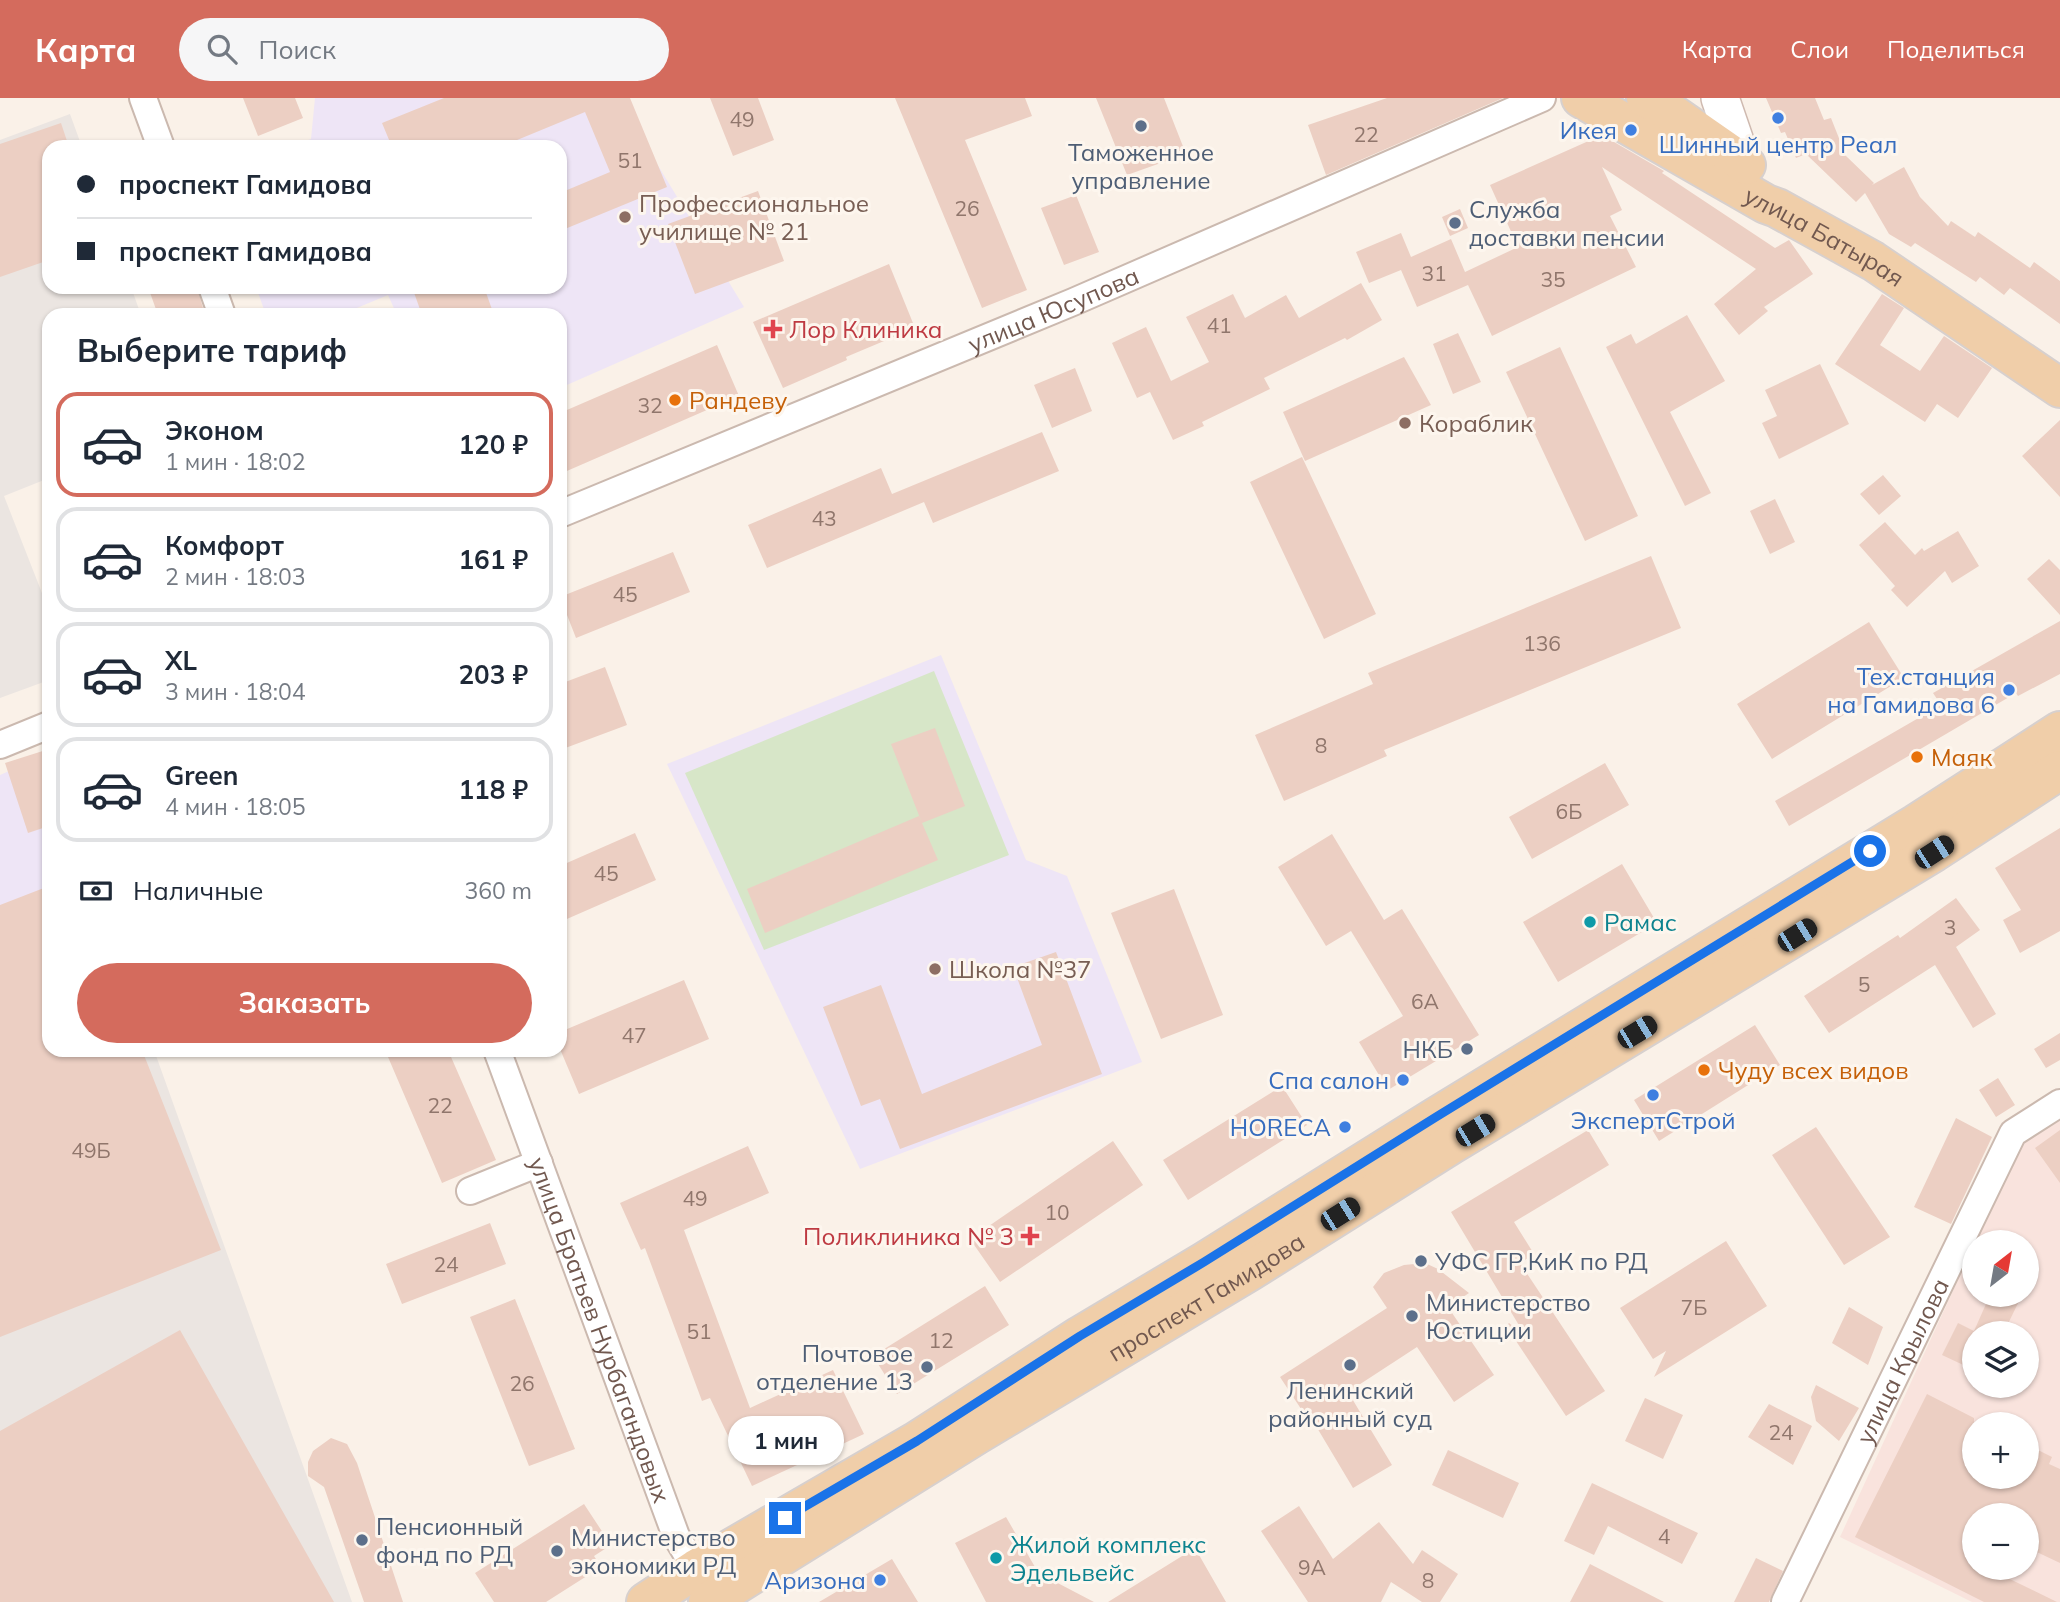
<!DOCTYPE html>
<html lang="ru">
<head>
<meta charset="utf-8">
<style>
  :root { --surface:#fff; --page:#f6f6f7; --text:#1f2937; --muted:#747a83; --line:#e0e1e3; --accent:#d46b5d }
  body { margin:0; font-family:Mulish,sans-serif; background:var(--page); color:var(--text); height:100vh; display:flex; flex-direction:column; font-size:26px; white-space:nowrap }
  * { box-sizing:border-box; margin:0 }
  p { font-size:23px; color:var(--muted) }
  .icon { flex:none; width:38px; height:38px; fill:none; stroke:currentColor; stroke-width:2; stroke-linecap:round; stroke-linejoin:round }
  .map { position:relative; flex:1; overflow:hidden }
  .side { position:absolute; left:42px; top:210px; width:525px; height:749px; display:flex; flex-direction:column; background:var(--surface); border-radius:21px; box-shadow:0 2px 5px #0004 }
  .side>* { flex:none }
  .guide { position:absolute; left:42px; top:42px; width:525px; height:154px; border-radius:21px; box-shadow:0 2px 5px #0004; display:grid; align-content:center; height:154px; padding:0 35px; background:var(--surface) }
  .needle { width:46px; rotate:31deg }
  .fabs { position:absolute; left:1962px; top:1132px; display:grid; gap:14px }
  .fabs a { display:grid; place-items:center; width:77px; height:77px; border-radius:50%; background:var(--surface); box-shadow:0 2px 5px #0004; font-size:35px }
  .end { position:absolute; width:32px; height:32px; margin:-16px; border:9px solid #1a73e8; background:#fff; box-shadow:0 0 0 4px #fff }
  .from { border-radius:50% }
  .bubble { position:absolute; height:49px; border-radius:24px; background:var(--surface); box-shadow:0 2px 5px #0004; font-size:23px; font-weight:700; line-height:49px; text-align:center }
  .car { position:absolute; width:21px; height:42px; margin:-21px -10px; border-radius:9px; box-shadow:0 0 5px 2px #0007; background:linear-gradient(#222 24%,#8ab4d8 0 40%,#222 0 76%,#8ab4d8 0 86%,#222 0) }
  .guide b { display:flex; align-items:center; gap:24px; height:66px; font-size:26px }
  .guide b+b { border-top:2px solid var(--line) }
  .guide i { width:18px; height:18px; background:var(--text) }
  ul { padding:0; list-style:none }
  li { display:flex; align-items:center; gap:21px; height:105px; margin:0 14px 10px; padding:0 21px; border:4px solid var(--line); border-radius:21px }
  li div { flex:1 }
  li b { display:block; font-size:26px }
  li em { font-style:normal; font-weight:700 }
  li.current { border-color:var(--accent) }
  li>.icon { width:63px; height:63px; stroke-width:1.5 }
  h2 { padding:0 35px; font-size:32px; line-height:84px }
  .pay { display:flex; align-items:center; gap:18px; height:77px; padding:0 35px; font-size:26px }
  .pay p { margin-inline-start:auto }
  .button { display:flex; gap:14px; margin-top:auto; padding:14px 35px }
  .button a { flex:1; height:80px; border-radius:42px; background:var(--accent); color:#fff; font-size:28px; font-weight:700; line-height:80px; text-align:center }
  header { display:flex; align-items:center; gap:42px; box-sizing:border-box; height:98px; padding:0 35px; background:var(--accent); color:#fff }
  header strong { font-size:33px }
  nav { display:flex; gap:38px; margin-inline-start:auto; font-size:24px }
  .search { width:490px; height:63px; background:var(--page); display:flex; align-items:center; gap:18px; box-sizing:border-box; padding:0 24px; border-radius:38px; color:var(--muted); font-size:26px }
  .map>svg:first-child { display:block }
  .commercial { fill:#f9e3dd; fill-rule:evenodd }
  .industrial { fill:#ebe5e1 }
  .education { fill:#eee5f6 }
  .green { fill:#d7e6c8 }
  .building { fill:#eccfc3 }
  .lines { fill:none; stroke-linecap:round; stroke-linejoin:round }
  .street-casing { stroke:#cbb9af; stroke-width:30 }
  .secondary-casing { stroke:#cfbab0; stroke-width:40 }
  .primary-casing { stroke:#d7d0ce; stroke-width:42 }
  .street { stroke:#fff; stroke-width:26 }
  .secondary { stroke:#fff; stroke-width:37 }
  .primary { stroke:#f0cea9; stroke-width:38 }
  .route { stroke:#1a73e8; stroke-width:9 }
  .shop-dot { fill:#3f7fe0; stroke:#fdf6ee; stroke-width:2.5 }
  .service-dot { fill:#5c6f8a; stroke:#fdf6ee; stroke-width:2.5 }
  .education-dot { fill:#8d6e63; stroke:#fdf6ee; stroke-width:2.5 }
  .health-dot { fill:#e0444e; stroke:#fdf6ee; stroke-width:2.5 }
  .food-dot { fill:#e8710a; stroke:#fdf6ee; stroke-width:2.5 }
  .culture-dot { fill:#0f9aa8; stroke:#fdf6ee; stroke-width:2.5 }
  .labels { text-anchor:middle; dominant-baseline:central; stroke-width:6; stroke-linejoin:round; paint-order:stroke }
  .number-label { font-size:21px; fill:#90766c }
  .shop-label { font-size:24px; fill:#366cbe; stroke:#fdf6ee; text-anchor:end }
  .service-label { font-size:24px; fill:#4e5e75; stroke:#fdf6ee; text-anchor:start }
  .education-label { font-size:24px; fill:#785e54; stroke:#fdf6ee; text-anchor:start }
  .street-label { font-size:24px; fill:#71584f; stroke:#fdf6ee }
  .health-label { font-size:24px; fill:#be3a42; stroke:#fdf6ee; text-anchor:start }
  .food-label { font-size:24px; fill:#c56008; stroke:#fdf6ee; text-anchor:start }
  .culture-label { font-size:24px; fill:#0d838f; stroke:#fdf6ee; text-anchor:start }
</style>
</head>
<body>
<header>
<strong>Карта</strong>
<div class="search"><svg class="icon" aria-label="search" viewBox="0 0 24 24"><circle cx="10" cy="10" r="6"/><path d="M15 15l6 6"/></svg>Поиск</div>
<nav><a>Карта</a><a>Слои</a><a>Поделиться</a></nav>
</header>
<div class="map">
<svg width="2060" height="1504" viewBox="0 0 2060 1504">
  <rect width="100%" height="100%" fill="#faf1e8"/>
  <!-- commercial -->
  <path class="commercial" d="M2060,1018V1504H1972L1840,1439L1974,1147V1197H2026V1144H1975L2024,1037ZM1974,1236H2026V1288H1974ZM1974,1326H2026V1379H1974ZM1974,1418H2026V1470H1974Z"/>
  <!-- industrial -->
  <path class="industrial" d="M70,16L82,49H49V189H131L141,217H49V380L4,398L49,513V582L0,600V42Z
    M0,920L49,952H154L352,1504H0Z"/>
  <!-- education -->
  <path class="education" d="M315,0H617L744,209L560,290V217H397L388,197L340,217H266L256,189H560V49H290L311,41Z
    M941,557L1026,762L1067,778L1142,964L860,1071L667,666Z
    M39,660L49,683V882L0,902V677Z"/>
  <!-- green -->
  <path class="green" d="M934,573L1009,757L764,852L685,675Z"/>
  <!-- building -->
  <path class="building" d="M243,0H295L303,20L258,38Z
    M444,0H630L667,89L560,133V95L610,74L585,14L500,49H392L382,25Z
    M710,0H758L774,42L733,58Z
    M895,0H1025L1032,18L965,42L1027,192L982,210Z
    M1096,0H1164L1186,56L1127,77Z
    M1387,0H1503L1326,77L1308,27Z
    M1766,0H1815L1824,22L1831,20L1846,58L1874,85L1872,87L1904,69L1920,99L1948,128L1951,123L1975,139L1978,134L2030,170L2034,164L2060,183V226L2010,190L2004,197L1980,179L1976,184L1915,145L1911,149L1889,136L1865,95L1856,104L1806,56L1796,60L1785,34L1781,35Z
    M61,25L69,49H49V162L0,179V46Z
    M1602,37L1664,73L1662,75L1775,150L1789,142L1813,176L1764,209L1768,213L1739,237L1714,206L1756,171L1602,69L1622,112L1610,118L1636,169L1492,238L1468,187L1417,209L1401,172L1369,185L1356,154L1401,135L1411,159L1451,141L1465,174L1518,149L1490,87Z
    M758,93L784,163L695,196L668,126Z
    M1076,97L1099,154L1064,167L1041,110Z
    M1460,111L1468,130L1450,138L1442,119Z
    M889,166L915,230L846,259L847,262L783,290L753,224Z
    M1361,185L1382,222L1347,242L1345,240L1264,280L1270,291L1202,324L1204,328L1173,342L1150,294L1137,300L1112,245L1146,229L1171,283L1209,264L1186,219L1233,196L1245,220L1286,197L1299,220Z
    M148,189H197L205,217H158Z
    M412,189H484L494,217H422Z
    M1882,196L1904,210L1880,247L1920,273L1944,238L1992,270L1958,320L1937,306L1925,324L1835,266Z
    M1687,217L1725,283L1670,314L1711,395L1685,408L1606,249L1631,236L1636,246Z
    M1458,235L1481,284L1453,296L1433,246Z
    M717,247L739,298L560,376V315Z
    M1560,249L1638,418L1585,443L1506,274Z
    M1404,259L1431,307L1305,363L1283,314Z
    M1820,266L1849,326L1779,361L1762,325L1777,318L1765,292Z
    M1075,270L1092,313L1052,330L1034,287Z
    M2060,322V399L2022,358Z
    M1042,334L1059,373L933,425L924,404L767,470L748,427L881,370L892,396Z
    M1302,359L1376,516L1324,541L1250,384Z
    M1883,377L1901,398L1879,417L1860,396Z
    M1775,401L1795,444L1770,456L1750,413Z
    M1885,424L1915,457L1922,450L1924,453L1958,433L1979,468L1952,485L1945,473L1907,509L1891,492L1895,488L1859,447Z
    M673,454L690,494L576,540L560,499Z
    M1651,458L1681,530L1384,652L1387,658L1284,703L1255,637L1373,586L1368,575Z
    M2049,461L2060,472V517L2027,481Z
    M2060,523V576L2018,598L2016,595L1789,728L1775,703L1941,607L1933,595Z
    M1869,524L1904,580L1772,661L1737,606Z
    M605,569L627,627L560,652V586Z
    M935,630L965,708L922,725L891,646Z
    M49,651V728L28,735L5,665Z
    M1605,665L1629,707L1532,761L1509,719Z
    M919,718L938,762L765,835L747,791Z
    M2060,730V833L2020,855L2003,822L2021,812L1995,770Z
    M635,735L656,782L560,824V768Z
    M1332,736L1384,822L1402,811L1479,937L1388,992L1359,944L1403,918L1351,833L1326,848L1278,769Z
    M1622,766L1657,825L1558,884L1523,824Z
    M49,788V952H142L221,1152L0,1239V807Z
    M1174,791L1223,917L1161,941L1111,815Z
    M1956,800L1980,832L1956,849L1996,916L1973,930L1935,867L1829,935L1804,898L1898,837L1900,840Z
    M1056,854L1102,976L900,1051L880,1001L861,1008L823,909L881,887L922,996L1042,947L1013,869Z
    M684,882L709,941L579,996L560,951V934Z
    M1755,927L1780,967L1659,1043L1634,1002Z
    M2060,935V962L2046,970L2034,951Z
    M385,952H448L496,1062L442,1085Z
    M1998,980L2015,1007L1996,1019L1979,992Z
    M1282,988L1307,1027L1188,1102L1163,1062Z
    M1956,1020L1992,1039L1951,1126L1914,1109Z
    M1816,1029L1890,1139L1844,1167L1772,1057Z
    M1588,1032L1609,1067L1514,1124L1534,1156L1520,1165L1605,1293L1566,1318L1506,1228L1509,1225L1526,1239L1451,1114Z
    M2060,1032V1085L2035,1050Z
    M1113,1043L1143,1087L1000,1184L970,1141Z
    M748,1048L769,1095L684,1132L750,1310L833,1272L864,1336L752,1388L710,1300L702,1303L645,1150L641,1152L620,1105Z
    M490,1125L506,1166L402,1206L386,1166Z
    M1726,1143L1767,1208L1654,1279L1666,1253L1653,1261L1620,1210Z
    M1425,1165L1438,1171L1469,1195L1448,1209L1494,1277L1454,1304L1417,1249L1348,1294L1392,1367L1353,1390L1310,1318L1307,1320L1280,1279L1387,1210L1373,1189L1384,1175L1404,1167Z
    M985,1188L1009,1227L897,1296L873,1258Z
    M1990,1197H2022L2003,1236H1974V1272L1942,1257L1958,1225L1974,1233Z
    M515,1201L575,1351L529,1368L470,1219Z
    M1849,1209L1883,1229L1868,1267L1832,1245Z
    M180,1232L334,1504H0V1333Z
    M1816,1287L1859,1310L1839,1343L1816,1323L1811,1299Z
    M1927,1296L1974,1320V1379H2026V1346L2052,1359L2049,1366L2060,1371V1465L2026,1449V1418H1974V1470H1987L2057,1504H1984L1855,1439Z
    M1645,1300L1683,1317L1663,1361L1625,1343Z
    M1769,1306L1812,1328L1793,1367L1748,1339Z
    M331,1340L347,1346L357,1365L403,1504H364L324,1389L308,1378V1364L313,1353Z
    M1448,1352L1519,1385L1503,1420L1432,1387Z
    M1592,1385L1698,1435L1682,1466L1608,1428L1594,1457L1564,1443Z
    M584,1406L611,1447L594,1458L601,1469L546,1504H494L475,1475Z
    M1299,1408L1333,1461L1379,1424L1413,1466L1422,1452L1458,1476L1440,1504H1422L1391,1484L1381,1504H1308L1261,1433Z
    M1006,1419L1035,1469L1050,1481L1094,1504H986L955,1445Z
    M1195,1450L1226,1504H1108Z
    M1756,1460L1783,1473L1769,1504H1734Z
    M892,1461L918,1504H819Z
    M1590,1466L1664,1504H1570Z"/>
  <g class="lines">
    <!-- street casing -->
    <g class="street-casing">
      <g id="street">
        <path d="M143,0L161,49"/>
        <path d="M212,189L222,217"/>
        <path id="s1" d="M560,416L1073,204L1542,0"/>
        <path d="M0,647L49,627"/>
        <path id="s2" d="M497,952L676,1438L696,1471L710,1479"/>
        <path d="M470,1093L539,1065"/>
        <path id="s3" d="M1785,1504L2013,1035L2060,1005"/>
      </g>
    </g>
    <!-- secondary casing -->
    <g class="secondary-casing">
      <path id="secondary" d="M1720,0L1742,64L1732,80"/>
    </g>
    <!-- primary casing -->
    <g class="primary-casing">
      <g id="primary">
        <path id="s4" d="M1581,0L1766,106L1777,110L1873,163L2060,290"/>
        <path d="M1646,0L1658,6L1746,67"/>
        <path d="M646,1504L696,1471L917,1343L1080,1238L1204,1164L1436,1019L1916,726L2060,633"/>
        <path id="s5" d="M708,1504L976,1337L1250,1173L1452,1046L1934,754L2060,672"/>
      </g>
    </g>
    <!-- street -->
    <use href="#street" class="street"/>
    <!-- secondary -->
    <use href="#secondary" class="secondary"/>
    <!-- primary -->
    <use href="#primary" class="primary"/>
  </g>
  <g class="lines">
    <!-- route -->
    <path class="route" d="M785,1420L917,1343L1080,1238L1204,1164L1436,1019L1870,753"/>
  </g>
  <!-- markers -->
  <g class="shop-dot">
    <circle cx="1778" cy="20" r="7"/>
    <circle cx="1631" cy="32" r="7"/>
    <circle cx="2009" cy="592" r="7"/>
    <circle cx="1403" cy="982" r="7"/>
    <circle cx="1653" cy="997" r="7"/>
    <circle cx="1345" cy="1029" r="7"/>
    <circle cx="880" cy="1482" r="7"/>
  </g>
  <g class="service-dot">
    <circle cx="1141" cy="28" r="7"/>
    <circle cx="1455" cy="125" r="7"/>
    <circle cx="1467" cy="951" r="7"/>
    <circle cx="1421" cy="1163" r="7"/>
    <circle cx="1412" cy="1218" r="7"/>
    <circle cx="1350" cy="1267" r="7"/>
    <circle cx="927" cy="1269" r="7"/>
    <circle cx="362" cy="1442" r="7"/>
    <circle cx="557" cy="1453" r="7"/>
  </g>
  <g class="education-dot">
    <circle cx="625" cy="119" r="7"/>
    <circle cx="1405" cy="325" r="7"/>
    <circle cx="935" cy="871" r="7"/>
  </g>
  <g class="health-dot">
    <path d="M769.5 220.5h7v7h7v7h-7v7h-7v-7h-7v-7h7z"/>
    <path d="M1026.5 1127.5h7v7h7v7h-7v7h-7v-7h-7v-7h7z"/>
  </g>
  <g class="food-dot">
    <circle cx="675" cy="302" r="7"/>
    <circle cx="1917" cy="659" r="7"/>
    <circle cx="1704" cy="972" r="7"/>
  </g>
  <g class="culture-dot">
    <circle cx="1590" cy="824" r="7"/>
    <circle cx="996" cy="1460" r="7"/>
  </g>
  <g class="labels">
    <!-- number labels -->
    <g class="number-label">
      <text x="742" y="21">49</text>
      <text x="1366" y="36">22</text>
      <text x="630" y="62">51</text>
      <text x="967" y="110">26</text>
      <text x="1434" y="175">31</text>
      <text x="1553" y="181">35</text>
      <text x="1219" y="227">41</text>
      <text x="650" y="307">32</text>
      <text x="824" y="420">43</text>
      <text x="625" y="496">45</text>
      <text x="1542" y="545">136</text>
      <text x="1321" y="647">8</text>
      <text x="1569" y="713">6Б</text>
      <text x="606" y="775">45</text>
      <text x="1950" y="829">3</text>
      <text x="1864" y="886">5</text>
      <text x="1425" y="903">6А</text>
      <text x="634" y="937">47</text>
      <text x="440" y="1007">22</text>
      <text x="91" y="1052">49Б</text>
      <text x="695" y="1100">49</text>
      <text x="1057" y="1114">10</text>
      <text x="446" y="1166">24</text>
      <text x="1694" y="1209">7Б</text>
      <text x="699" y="1233">51</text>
      <text x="941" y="1242">12</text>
      <text x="522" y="1285">26</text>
      <text x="1781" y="1334">24</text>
      <text x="1664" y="1438">4</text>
      <text x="1312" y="1469">9А</text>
      <text x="1428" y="1482">8</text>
    </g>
    <!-- shop labels -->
    <g class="shop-label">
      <text x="1617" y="32">Икея</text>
      <text x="1778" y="46" text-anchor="middle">Шинный центр Реал</text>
      <text x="1995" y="578">Тех.станция<tspan x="1995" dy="28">на Гамидова 6</tspan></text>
      <text x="1389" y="982">Спа салон</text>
      <text x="1653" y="1022" text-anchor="middle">ЭкспертСтрой</text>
      <text x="1331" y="1029">HORECA</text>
      <text x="866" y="1482">Аризона</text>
    </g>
    <!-- service labels -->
    <g class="service-label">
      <text x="1141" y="54" text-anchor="middle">Таможенное<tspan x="1141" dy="28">управление</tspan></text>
      <text x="1469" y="111">Служба<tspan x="1469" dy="28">доставки пенсии</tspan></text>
      <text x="1453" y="951" text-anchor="end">НКБ</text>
      <text x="1435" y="1163">УФС ГР,КиК по РД</text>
      <text x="1426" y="1204">Министерство<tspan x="1426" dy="28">Юстиции</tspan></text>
      <text x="913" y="1255" text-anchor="end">Почтовое<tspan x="913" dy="28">отделение 13</tspan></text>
      <text x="1350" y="1292" text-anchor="middle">Ленинский<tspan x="1350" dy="28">районный суд</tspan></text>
      <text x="376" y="1428">Пенсионный<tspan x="376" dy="28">фонд по РД</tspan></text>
      <text x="571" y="1439">Министерство<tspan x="571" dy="28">экономики РД</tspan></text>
    </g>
    <!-- education labels -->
    <g class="education-label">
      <text x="639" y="105">Профессиональное<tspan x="639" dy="28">училище № 21</tspan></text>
      <text x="1419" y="325">Кораблик</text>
      <text x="949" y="871">Школа №37</text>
    </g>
    <!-- street labels -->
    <g class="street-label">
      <text stroke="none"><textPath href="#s4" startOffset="280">улица Батырая</textPath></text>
      <text stroke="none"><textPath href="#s1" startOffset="534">улица Юсупова</textPath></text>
      <text stroke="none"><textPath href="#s5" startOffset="584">проспект Гамидова</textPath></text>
      <text stroke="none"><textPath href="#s2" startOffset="298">улица Братьев Нурбагандовых</textPath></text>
      <text stroke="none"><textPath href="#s3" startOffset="268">улица Крылова</textPath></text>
    </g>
    <!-- health labels -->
    <g class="health-label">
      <text x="789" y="231">Лор Клиника</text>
      <text x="1014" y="1138" text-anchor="end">Поликлиника № 3</text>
    </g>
    <!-- food labels -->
    <g class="food-label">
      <text x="689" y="302">Рандеву</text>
      <text x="1931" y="659">Маяк</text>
      <text x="1718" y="972">Чуду всех видов</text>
    </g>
    <!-- culture labels -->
    <g class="culture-label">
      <text x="1604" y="824">Рамас</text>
      <text x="1010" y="1446">Жилой комплекс<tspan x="1010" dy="28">Эдельвейс</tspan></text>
    </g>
  </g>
</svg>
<div class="fabs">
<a><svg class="needle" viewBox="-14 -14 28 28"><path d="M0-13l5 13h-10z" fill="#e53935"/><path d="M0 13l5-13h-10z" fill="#747a83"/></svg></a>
<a><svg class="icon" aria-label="layers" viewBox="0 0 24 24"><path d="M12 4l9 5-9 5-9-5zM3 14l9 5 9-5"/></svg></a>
<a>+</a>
<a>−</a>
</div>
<i class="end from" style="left:1870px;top:753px"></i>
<i class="end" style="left:785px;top:1420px"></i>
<div class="bubble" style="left:728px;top:1318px;width:116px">1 мин</div>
<i class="car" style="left:1934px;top:754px;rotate:57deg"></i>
<i class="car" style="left:1797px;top:837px;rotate:58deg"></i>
<i class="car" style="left:1637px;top:934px;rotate:59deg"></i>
<i class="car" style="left:1475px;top:1032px;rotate:59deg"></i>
<i class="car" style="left:1340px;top:1116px;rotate:58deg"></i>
<div class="guide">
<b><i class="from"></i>проспект Гамидова</b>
<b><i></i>проспект Гамидова</b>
</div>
<section class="side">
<h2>Выберите тариф</h2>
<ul>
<li class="current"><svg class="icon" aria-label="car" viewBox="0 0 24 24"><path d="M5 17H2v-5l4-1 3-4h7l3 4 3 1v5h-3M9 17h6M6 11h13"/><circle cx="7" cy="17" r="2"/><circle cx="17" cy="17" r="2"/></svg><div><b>Эконом</b><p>1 мин · 18:02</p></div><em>120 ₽</em></li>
<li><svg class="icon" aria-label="car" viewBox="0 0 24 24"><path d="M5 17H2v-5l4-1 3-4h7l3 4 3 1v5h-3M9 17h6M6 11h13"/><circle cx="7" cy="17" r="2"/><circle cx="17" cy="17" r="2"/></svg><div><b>Комфорт</b><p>2 мин · 18:03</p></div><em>161 ₽</em></li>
<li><svg class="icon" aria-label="car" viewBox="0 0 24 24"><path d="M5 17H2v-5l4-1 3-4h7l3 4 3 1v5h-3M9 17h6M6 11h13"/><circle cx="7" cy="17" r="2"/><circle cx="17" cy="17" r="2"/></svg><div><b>XL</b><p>3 мин · 18:04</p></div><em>203 ₽</em></li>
<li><svg class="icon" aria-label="car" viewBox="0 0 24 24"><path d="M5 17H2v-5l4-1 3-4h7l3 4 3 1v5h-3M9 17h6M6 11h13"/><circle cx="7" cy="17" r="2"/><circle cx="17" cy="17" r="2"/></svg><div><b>Green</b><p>4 мин · 18:05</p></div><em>118 ₽</em></li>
</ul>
<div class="pay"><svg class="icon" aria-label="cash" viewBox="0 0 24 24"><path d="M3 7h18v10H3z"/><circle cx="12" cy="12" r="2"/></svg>Наличные<p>360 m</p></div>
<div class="button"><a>Заказать</a></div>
</section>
</div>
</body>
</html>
